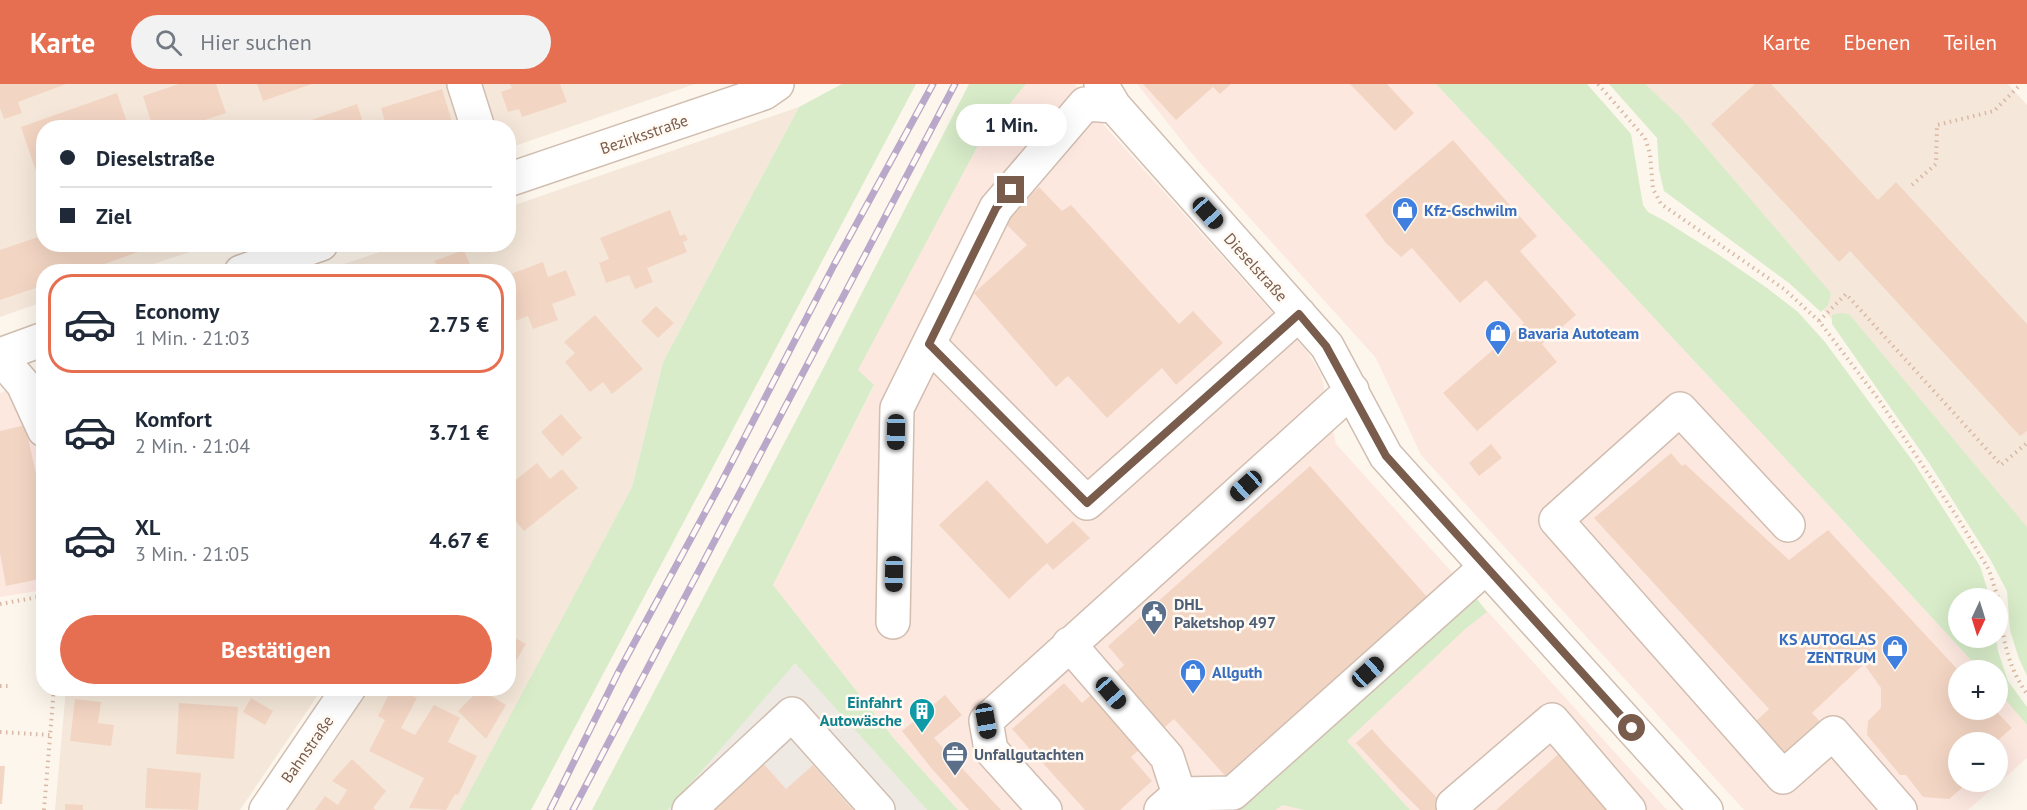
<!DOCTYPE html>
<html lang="de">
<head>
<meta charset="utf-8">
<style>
  :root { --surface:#fff; --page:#f2f2f3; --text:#1f2937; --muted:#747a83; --line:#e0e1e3; --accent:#e76f51 }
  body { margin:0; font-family:"PT Sans",sans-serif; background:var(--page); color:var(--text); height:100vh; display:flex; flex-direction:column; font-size:22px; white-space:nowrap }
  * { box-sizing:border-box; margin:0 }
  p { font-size:20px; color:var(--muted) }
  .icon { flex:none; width:33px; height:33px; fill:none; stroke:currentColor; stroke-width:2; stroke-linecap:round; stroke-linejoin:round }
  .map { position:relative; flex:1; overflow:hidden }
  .side { position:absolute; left:36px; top:180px; width:480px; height:432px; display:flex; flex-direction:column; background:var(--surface); border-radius:24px; box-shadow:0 6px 24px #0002 }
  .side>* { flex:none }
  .guide { position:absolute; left:36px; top:36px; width:480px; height:132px; border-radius:24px; box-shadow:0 6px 24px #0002; display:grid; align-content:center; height:132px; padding:0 24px; background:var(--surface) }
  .needle { width:39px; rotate:184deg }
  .tools { position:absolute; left:1948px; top:504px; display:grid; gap:12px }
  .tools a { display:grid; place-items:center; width:60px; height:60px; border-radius:50%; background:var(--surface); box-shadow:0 6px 24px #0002; font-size:30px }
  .end { position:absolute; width:27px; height:27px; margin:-14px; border:8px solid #7a5c4d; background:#fff; box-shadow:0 0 0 3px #fff }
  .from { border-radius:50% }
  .bubble { position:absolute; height:42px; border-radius:21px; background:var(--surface); box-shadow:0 6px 24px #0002; font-size:20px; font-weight:700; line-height:42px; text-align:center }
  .car { position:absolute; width:18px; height:36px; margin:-18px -9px; border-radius:8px; box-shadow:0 0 4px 2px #0007; background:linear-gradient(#222 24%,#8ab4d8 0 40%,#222 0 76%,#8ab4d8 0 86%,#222 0) }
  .guide b { display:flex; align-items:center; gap:21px; height:57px; font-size:22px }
  .guide b+b { border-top:2px solid var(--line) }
  .guide i { width:15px; height:15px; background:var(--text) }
  ul { padding:10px 0 0; list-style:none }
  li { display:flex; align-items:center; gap:18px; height:99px; margin:0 12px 9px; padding:0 12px; border:3px solid transparent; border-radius:24px }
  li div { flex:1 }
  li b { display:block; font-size:22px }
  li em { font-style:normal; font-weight:700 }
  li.selected { border-color:var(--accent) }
  li>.icon { width:54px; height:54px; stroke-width:1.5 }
  .action { display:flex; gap:12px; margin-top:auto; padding:12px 24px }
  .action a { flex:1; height:69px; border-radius:36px; background:var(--accent); color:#fff; font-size:24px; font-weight:700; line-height:69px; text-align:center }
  header { display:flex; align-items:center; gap:36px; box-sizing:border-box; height:84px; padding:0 30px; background:var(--accent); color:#fff }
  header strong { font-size:28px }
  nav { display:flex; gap:33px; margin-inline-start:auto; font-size:21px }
  .search { width:420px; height:54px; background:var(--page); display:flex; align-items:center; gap:15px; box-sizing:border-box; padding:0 21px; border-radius:33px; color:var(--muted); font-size:22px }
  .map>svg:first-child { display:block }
  .residential { fill:#f5e8da }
  .commercial { fill:#fde8e0; fill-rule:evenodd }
  .industrial { fill:#efe9e4 }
  .green { fill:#d8ecc9 }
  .building { fill:#f3d5c3 }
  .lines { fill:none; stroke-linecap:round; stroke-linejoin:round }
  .minor-casing { stroke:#d1beb0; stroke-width:36 }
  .path { stroke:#d9b8a5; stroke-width:4; stroke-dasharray:1.5 4.5; stroke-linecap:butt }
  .minor { stroke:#fff; stroke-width:33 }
  .rail-casing { stroke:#b9a8c9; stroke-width:7 }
  .rail { stroke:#fffaf3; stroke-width:4.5; stroke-dasharray:14; stroke-linecap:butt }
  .route { stroke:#7a5c4d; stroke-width:8 }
  .labels { text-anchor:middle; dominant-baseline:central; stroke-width:5; stroke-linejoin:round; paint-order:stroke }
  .street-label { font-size:16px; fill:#7a5c4d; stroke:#fffaf3 }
  .shop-label { font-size:16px; font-weight:bold; fill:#366cbe; stroke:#fffaf3; text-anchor:start }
  .service-label { font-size:16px; font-weight:bold; fill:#4e5e75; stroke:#fffaf3; text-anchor:start }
  .culture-label { font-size:16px; font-weight:bold; fill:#0d838f; stroke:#fffaf3; text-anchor:end }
</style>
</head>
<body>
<header>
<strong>Karte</strong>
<div class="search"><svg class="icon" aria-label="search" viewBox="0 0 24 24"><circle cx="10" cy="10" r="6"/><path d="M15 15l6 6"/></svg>Hier suchen</div>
<nav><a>Karte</a><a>Ebenen</a><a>Teilen</a></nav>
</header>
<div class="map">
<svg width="2027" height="726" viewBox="0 0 2027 726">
  <rect width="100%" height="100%" fill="#fdf6ec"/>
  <!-- residential -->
  <path class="residential" d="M0,0H695L509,64L508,44H44V160L212,161L131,187L44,188L43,218L0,233Z
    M1620,0H2008L2027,21V452Z
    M799,23L663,278L632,403L461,726H286L338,653L367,605L508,604V188L323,187L401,161L508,160L509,123Z
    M66,605H322L240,726H55Z"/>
  <!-- commercial -->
  <path class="commercial" d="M1026,0H1075L1085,20L1306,266L1321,290L1336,360L1667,726H958L896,657L773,501L874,302L857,286L982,54Z
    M1137,0H1436L1834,427L1980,586H1959V626H1998V607L2008,618L2027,641V674L1968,726H1744L1421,371L1376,274L1193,71ZM1959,658H1998V698H1959Z
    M43,292V506L0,513V309Z"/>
  <!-- industrial -->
  <path class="industrial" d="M795,578L927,726H668Z"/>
  <!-- green -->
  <path class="green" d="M842,0H916L531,726H460L632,403L663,278L799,23Z
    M969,0H1026L982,54L858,286L874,301L773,501L896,657L958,726H927L795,579L668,726H592L824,283Z
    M1436,0H1587L1631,50L1643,121L1648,128L1665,137L1719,171L1767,204L1798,228L1825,258L1914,379L1980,482L1990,514H1959V554H1996L1998,567L2008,597L2027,623V641L1998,607V586H1980L1834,427Z
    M1609,0H1645L1680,33L1831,209L1828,221L1821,228L1789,199L1664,107L1659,86L1657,54Z
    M1841,229L1849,230L2027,443V592L2019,575L2010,546L2007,507L1990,475L1929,379L1832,240V231Z
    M1477,515L1487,528L1464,546L1347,657L1410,726H1304L1283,721L1275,726H1229Z"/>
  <!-- building -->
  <path class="building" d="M0,0H66L18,18L22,29L4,35L0,24Z
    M179,0H216L226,29L181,44H153L143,12Z
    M257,0H312L263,17Z
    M510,0H560L567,18L522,33L519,25L508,28L501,8L512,4Z
    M1143,0H1231L1220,10L1213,3L1176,36Z
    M1350,0H1387L1414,29L1395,47Z
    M1755,0H1771L1878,116L1896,98L2027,240V347L2020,352L1850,167L1839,178L1711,40Z
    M442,5L454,44H387L381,24Z
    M117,9L129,44H44L43,108L21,43Z
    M357,20L365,44H292V43Z
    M1453,56L1537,152L1520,167L1576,231L1542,260L1557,278L1477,347L1443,309L1524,239L1486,196L1460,219L1412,164L1401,173L1386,159L1365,131Z
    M1039,103L1062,127L1071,121L1179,240L1193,227L1223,259L1176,301L1162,284L1107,334L1068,292L1056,303L974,209L1027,161L1003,137Z
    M670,126L680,152L685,150L688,156L683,158L687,168L647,184L653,198L635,205L629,191L606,199L599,179L609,175L600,154Z
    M44,151V160H151L152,163L82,188H44V201L0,216V166Z
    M464,166L473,188H442L434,177Z
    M543,178L548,193L566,186L576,211L552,220L558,236L533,245L528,232L510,239L508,215L512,214L508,205V191Z
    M656,222L674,239L658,254L641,237Z
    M595,231L643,285L612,310L603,298L590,308L565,278L575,269L564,258Z
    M561,330L582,354L562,372L541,348Z
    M25,341L44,425V494L6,502L0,469V347Z
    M1491,360L1502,374L1479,392L1469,379Z
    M1671,369L1682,382L1685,380L1789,476L1828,446L1959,587V626H1995L2012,644L1996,658H1959V698H1969L1949,715L1923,713L1906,691H1900L1867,651L1868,637L1881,624V604L1864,580L1812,629L1823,641L1786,674L1755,638L1769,625L1594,434Z
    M537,379L550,395L562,385L578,404L524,447L508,428V402Z
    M1310,382L1429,515L1228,695L1174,635L1131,673L1152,697L1120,726H1085L1012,645L1064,599L1082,619L1124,581L1108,562Z
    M987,396L1047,460L1073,437L1090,454L1053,486L1047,479L1009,515L939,441Z
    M508,550L526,560L508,590Z
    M392,604H399L417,614L401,644L415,651L434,621L460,634L448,658L477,672L458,711L455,710L446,726L409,724L424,694L369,667L385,636L378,632Z
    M480,605L506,621L486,655L458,627Z
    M945,611L962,631L934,654L1001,726H969L932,685L902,647Z
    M251,614L273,627L265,641L243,628Z
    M75,615L101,618L98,639L114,641L111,662L70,657Z
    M179,619L238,623L234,675L176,670Z
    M1372,645L1385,660L1449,726H1420L1401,707L1356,659Z
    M1564,665L1619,726H1496Z
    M352,675L386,707L373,724L376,726H315L325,712L338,721L347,706L332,697Z
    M762,678L786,705L813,681L853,726H707Z
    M0,682H5L2,720H0Z
    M147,684L201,689L198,726L145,724Z
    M65,720L83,721V726H65Z"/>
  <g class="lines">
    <!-- minor casing -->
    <g class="minor-casing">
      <path id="minor" d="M464,0L478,44
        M1101,0L1114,22L1327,262L1386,372L1706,726
        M508,96L764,9L777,0
        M241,188L321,160
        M929,260L1087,419L1299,230
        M0,271L44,255
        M0,273L23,300L44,346
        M1788,441L1680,325L1556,436L1783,693L1833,649L1900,726
        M893,538L897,324L996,124L1085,20L1114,22
        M1069,560L1167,673L1179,710
        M1453,721L1552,636L1629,726
        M266,726L349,604
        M689,726L792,630L878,726
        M1045,726L991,666L986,637L1352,306
        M1161,726L1179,710L1233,709L1486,483"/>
    </g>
    <!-- path -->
    <path class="path" d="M1598,0L1645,54L1650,70L1653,105L1661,120L1784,205L1819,237L1879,316L1959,436L1989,486L1998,514
      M1912,101L1936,80L1937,41L1994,27L2021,0
      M1819,237L1846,210L2001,381L2027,359
      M1998,516C2003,552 2006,580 2027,610
      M0,520L44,512
      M0,602H11
      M0,648L50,651
      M44,726L54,604"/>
    <!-- minor -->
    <use href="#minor" class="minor"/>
    <!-- rail casing -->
    <g class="rail-casing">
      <path id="rail" d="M550,726L619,587L720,401L834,181L933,0
        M573,726L955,0"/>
    </g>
    <!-- rail -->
    <use href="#rail" class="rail"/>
  </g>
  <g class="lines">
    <!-- route -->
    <path class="route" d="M1011,106L996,124L929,260L1087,419L1299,230L1326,262L1386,372L1632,644"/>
  </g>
  <!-- icons -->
  <defs>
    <g id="shop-pin" transform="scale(1.35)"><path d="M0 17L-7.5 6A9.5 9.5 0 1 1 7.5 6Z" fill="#3f7fe0" stroke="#fffaf3"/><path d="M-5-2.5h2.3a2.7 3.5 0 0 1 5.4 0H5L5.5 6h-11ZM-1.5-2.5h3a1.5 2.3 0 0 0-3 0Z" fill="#fff"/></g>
    <g id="civic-pin" transform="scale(1.35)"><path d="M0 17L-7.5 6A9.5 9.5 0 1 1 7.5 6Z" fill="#5c6f8a" stroke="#fffaf3"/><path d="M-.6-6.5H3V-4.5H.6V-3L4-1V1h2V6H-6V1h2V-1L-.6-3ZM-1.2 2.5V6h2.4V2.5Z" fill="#fff"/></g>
    <g id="building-pin" transform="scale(1.35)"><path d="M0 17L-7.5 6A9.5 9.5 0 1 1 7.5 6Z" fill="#0f9aa8" stroke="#fffaf3"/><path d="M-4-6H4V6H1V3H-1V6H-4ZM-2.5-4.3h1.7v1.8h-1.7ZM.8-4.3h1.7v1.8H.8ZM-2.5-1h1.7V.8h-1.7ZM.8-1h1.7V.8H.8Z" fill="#fff"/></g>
    <g id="office-pin" transform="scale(1.35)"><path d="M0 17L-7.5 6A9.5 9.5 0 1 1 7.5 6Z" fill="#5c6f8a" stroke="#fffaf3"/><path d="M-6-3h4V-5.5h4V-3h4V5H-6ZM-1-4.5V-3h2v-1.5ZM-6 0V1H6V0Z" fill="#fff"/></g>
  </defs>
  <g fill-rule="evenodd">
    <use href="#shop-pin" x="1405" y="126"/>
    <use href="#shop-pin" x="1498" y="249"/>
    <use href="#civic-pin" x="1154" y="529"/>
    <use href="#shop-pin" x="1895" y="564"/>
    <use href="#shop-pin" x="1193" y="588"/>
    <use href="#building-pin" x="922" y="627"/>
    <use href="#office-pin" x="955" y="670"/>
  </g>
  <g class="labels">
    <!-- street labels -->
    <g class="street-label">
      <text transform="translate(644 50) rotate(-19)">Bezirksstraße</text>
      <text transform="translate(1256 183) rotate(48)">Dieselstraße</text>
      <text transform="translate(307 665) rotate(-55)">Bahnstraße</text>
    </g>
    <!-- shop labels -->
    <g class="shop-label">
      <text x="1424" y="126">Kfz-Gschwilm</text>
      <text x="1518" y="249">Bavaria Autoteam</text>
      <text x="1876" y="555" text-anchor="end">KS AUTOGLAS<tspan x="1876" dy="18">ZENTRUM</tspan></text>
      <text x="1212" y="588">Allguth</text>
    </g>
    <!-- service labels -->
    <g class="service-label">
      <text x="1174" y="520">DHL<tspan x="1174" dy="18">Paketshop 497</tspan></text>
      <text x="974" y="670">Unfallgutachten</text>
    </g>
    <!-- culture labels -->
    <g class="culture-label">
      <text x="902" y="618">Einfahrt<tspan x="902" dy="18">Autowäsche</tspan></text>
    </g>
  </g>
</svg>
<div class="tools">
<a><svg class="needle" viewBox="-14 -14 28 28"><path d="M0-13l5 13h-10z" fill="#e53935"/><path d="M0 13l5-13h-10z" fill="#747a83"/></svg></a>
<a>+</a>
<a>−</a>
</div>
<i class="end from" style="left:1632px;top:644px"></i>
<i class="end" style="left:1011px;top:106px"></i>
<div class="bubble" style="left:956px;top:20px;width:111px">1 Min.</div>
<i class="car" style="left:1208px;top:129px;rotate:138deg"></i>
<i class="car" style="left:896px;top:348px;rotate:181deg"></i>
<i class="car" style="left:1246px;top:402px;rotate:228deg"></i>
<i class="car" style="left:894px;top:490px;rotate:181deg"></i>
<i class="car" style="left:1368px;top:588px;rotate:48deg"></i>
<i class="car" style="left:1111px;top:609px;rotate:139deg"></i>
<i class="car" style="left:986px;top:637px;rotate:170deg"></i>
<div class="guide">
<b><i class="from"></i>Dieselstraße</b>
<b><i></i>Ziel</b>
</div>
<section class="side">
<ul>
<li class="selected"><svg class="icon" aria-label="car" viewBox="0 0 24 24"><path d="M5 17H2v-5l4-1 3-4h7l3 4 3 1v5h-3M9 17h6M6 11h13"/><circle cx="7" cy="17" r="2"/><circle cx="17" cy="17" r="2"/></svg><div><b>Economy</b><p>1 Min. · 21:03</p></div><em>2.75 €</em></li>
<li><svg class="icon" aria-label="car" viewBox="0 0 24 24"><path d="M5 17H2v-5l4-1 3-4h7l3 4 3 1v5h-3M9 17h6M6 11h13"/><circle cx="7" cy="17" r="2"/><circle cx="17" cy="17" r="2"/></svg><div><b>Komfort</b><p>2 Min. · 21:04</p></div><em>3.71 €</em></li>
<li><svg class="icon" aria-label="car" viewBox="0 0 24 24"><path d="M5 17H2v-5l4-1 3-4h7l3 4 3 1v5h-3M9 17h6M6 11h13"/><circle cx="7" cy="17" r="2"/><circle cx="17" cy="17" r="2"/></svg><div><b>XL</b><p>3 Min. · 21:05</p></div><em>4.67 €</em></li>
</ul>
<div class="action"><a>Bestätigen</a></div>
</section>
</div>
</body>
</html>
